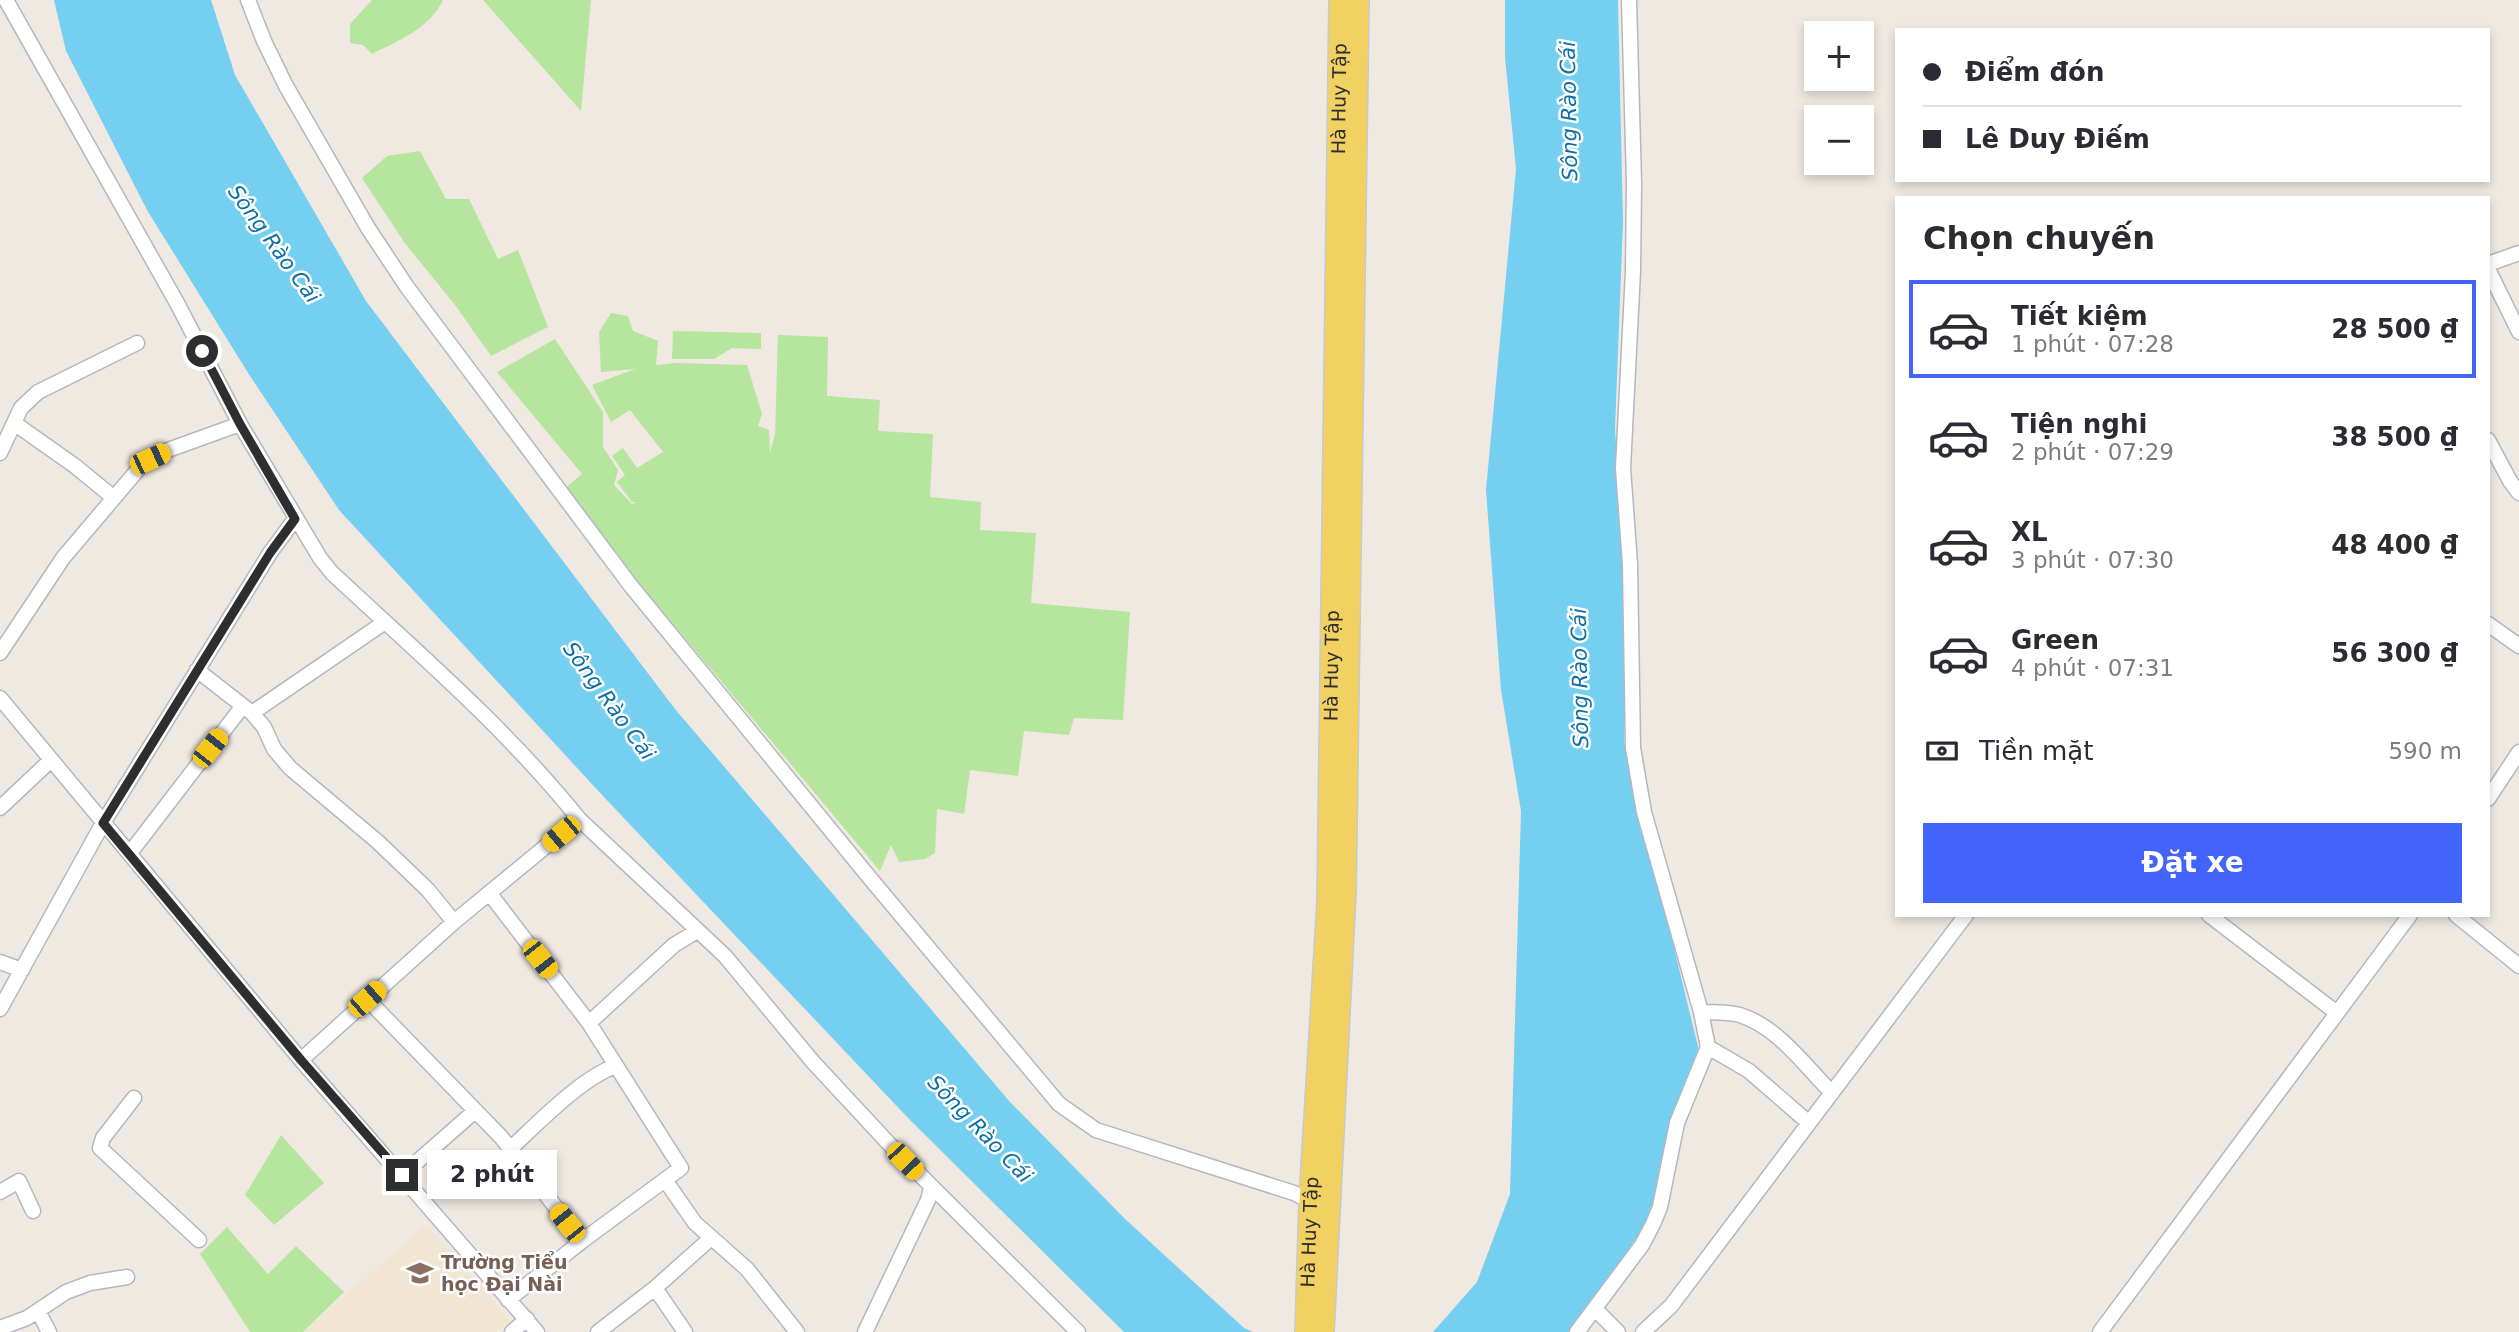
<!DOCTYPE html>
<html lang="vi">
<head>
<meta charset="utf-8">
<style>
  :root { --surface:#fff; --page:#f7f7f7; --text:#2b2b33; --muted:#7c7c81; --line:#e1e1e2; --accent:#4264fb }
  body { margin:0; font-family:"DejaVu Sans",sans-serif; background:var(--page); color:var(--text); height:100vh; display:flex; flex-direction:column; font-size:26px; white-space:nowrap }
  * { box-sizing:border-box; margin:0 }
  p { font-size:23px; color:var(--muted) }
  .icon { flex:none; width:38px; height:38px; fill:none; stroke:currentColor; stroke-width:2; stroke-linecap:round; stroke-linejoin:round }
  .map { position:relative; flex:1; overflow:hidden }
  .drawer { position:absolute; left:1895px; top:196px; width:595px; height:721px; display:flex; flex-direction:column; background:var(--surface); border-radius:0px; box-shadow:0 4px 10px #0003 }
  .drawer>* { flex:none }
  .banner { position:absolute; left:1895px; top:28px; width:595px; height:154px; border-radius:0px; box-shadow:0 4px 10px #0003; display:grid; align-content:center; height:154px; padding:0 28px; background:var(--surface) }
  .tools { position:absolute; left:1804px; top:21px; display:grid; gap:14px }
  .tools a { display:grid; place-items:center; width:70px; height:70px; border-radius:0px; background:var(--surface); box-shadow:0 4px 10px #0003; font-size:35px }
  .end { position:absolute; width:32px; height:32px; margin:-16px; border:9px solid #2e2e2e; background:#fff; box-shadow:0 0 0 4px #fff }
  .from { border-radius:50% }
  .bubble { position:absolute; height:49px; border-radius:0px; background:var(--surface); box-shadow:0 4px 10px #0003; font-size:23px; font-weight:700; line-height:49px; text-align:center }
  .car { position:absolute; width:21px; height:42px; margin:-21px -10px; border-radius:9px; box-shadow:0 0 5px 2px #0007; background:linear-gradient(#f5c518 24%,#345 0 40%,#f5c518 0 76%,#345 0 86%,#f5c518 0) }
  .banner b { display:flex; align-items:center; gap:24px; height:66px; font-size:26px }
  .banner b+b { border-top:2px solid var(--line) }
  .banner i { width:18px; height:18px; background:var(--text) }
  ul { padding:0; list-style:none }
  li { display:flex; align-items:center; gap:21px; height:98px; margin:0 14px 10px; padding:0 14px; border:4px solid transparent; border-radius:0px }
  li div { flex:1 }
  li b { display:block; font-size:26px }
  li em { font-style:normal; font-weight:700 }
  li.selected { border-color:var(--accent) }
  li>.icon { width:63px; height:63px; stroke-width:1.5 }
  h2 { padding:0 28px; font-size:32px; line-height:84px }
  .pay { display:flex; align-items:center; gap:18px; height:77px; padding:0 28px; font-size:26px }
  .pay p { margin-inline-start:auto }
  .cta { display:flex; gap:14px; margin-top:auto; padding:14px 28px }
  .cta a { flex:1; height:80px; border-radius:0px; background:var(--accent); color:#fff; font-size:28px; font-weight:700; line-height:80px; text-align:center }
  .map>svg:first-child { display:block }
  .education { fill:#f0e6d1 }
  .green { fill:#b6e59e }
  .water { fill:#75cff0 }
  .lines { fill:none; stroke-linecap:round; stroke-linejoin:round }
  .minor-casing { stroke:#b4b7c1; stroke-width:17 }
  .primary-casing { stroke:#c9c9c9; stroke-width:24 }
  .minor { stroke:#fff; stroke-width:14 }
  .primary { stroke:#f2d163; stroke-width:21 }
  .route { stroke:#2e2e2e; stroke-width:9 }
  .labels { text-anchor:middle; dominant-baseline:central; stroke-width:5; stroke-linejoin:round; paint-order:stroke }
  .street-label { font-size:19px; fill:#2e2e2e; stroke:#fff }
  .education-label { font-size:19px; font-weight:bold; fill:#785e54; stroke:#fff; text-anchor:start }
  .water-label { font-size:21px; font-style:italic; fill:#0d6fa3; stroke:#fff }
</style>
</head>
<body>
<div class="map">
<svg width="2519" height="1332" viewBox="0 0 2519 1332">
  <rect width="100%" height="100%" fill="#efe9e1"/>
  <!-- education -->
  <path class="education" d="M427,1225L510,1321L497,1332H303Z"/>
  <!-- green -->
  <path class="green" d="M372,0H443C430,28 398,41 372,54L363,45L350,43V24Z
    M483,0H591L581,111Z
    M420,151L446,199H469L498,259L518,250L548,327L491,356L455,305L404,242L362,178L387,156Z
    M611,313L628,316L633,331L658,341L656,365L676,363L747,365L762,414L758,426L769,430L770,453L775,434L778,335L828,337L827,396L880,400L878,431L933,434L930,497L981,502L980,530L1036,533L1031,603L1130,612L1123,720L1074,718L1069,735L1024,731L1018,776L970,770L964,814L937,809L935,853L925,859L899,862L891,845L880,871L562,491L582,474L497,372L555,339L603,412V447L618,470L614,485L632,504L636,502H632L617,482L625,475L612,456L623,448L637,468L663,452L630,410L611,422L592,385L635,369L601,372L599,332Z
    M673,331L761,333V349L732,348L714,359H672Z
    M281,1135L324,1183L274,1225L245,1195Z
    M227,1227L268,1274L296,1246L344,1292L303,1332H250L200,1254Z"/>
  <!-- water -->
  <path class="water" d="M54,0H211L235,75L366,301L675,709L1010,1102L1125,1219L1244,1328L1253,1332H1124L910,1120L603,796L339,510L250,376L147,210L66,51Z
    M1505,0H1618L1623,222L1615,429L1627,615L1624,742L1700,1055L1651,1216L1584,1317L1570,1332H1433L1477,1282L1510,1194L1521,811L1501,690L1486,490L1516,169L1505,57Z"/>
  <g class="lines">
    <!-- minor casing -->
    <g class="minor-casing">
      <path id="minor" d="M6,0L177,303L240,424L320,558L332,573C417,652 506,728 579,819L454,922L301,1060
        M248,0L264,41L286,86L368,228L407,287L631,586L869,877L1059,1104L1096,1130L1294,1193L1310,1201
        M2488,264L2519,253
        M2488,269L2519,332
        M14,423L75,466L114,498
        M2488,440L2510,481L2519,493
        M0,453L21,408L38,392L137,343
        M2488,624L2519,646
        M0,653L63,558L141,466L168,450L240,424
        M197,670L252,713L264,727L274,749L290,768L378,842L428,890L454,922
        M0,698L301,1060L537,1332
        M252,713L385,622
        M2488,799L2519,752
        M0,808L51,760
        M579,819L725,956L813,1062L892,1147L1078,1332
        M130,853L242,707
        M490,894L589,1023L681,1168L582,1241
        M2209,915L2337,1013
        M2456,915L2519,966
        M0,962L22,970
        M367,999L501,1137L582,1241L508,1300
        M0,1009L103,823L270,553L295,519
        M1701,1012C1714,1012 1728,1012 1740,1015C1778,1027 1805,1066 1832,1093
        M589,1023L674,945L697,931
        M1708,1047L1749,1071L1809,1123
        M134,1098L103,1138L100,1148L199,1240
        M509,1150C536,1125 582,1077 616,1066
        M402,1175L475,1111
        M665,1180L695,1223L747,1269L797,1332
        M0,1192L19,1181L33,1211
        M655,1288L685,1332
        M1595,1309L1618,1332
        M38,1311L49,1332
        M0,1328L27,1318L66,1292L90,1283L127,1277
        M512,1332L527,1319
        M598,1332L655,1288L711,1238
        M865,1332L928,1200L931,1188
        M1577,1332L1642,1245L1653,1224L1660,1207L1677,1123L1708,1047L1701,1012L1644,812L1633,748L1630,564L1623,468L1633,271L1634,183L1629,0
        M1643,1332L1671,1306L1966,915
        M2100,1332L2410,915"/>
    </g>
    <!-- primary casing -->
    <g class="primary-casing">
      <g id="primary">
        <path id="s1" d="M1306,1332L1310,1201L1328,903L1340,0"/>
        <path d="M1323,1332L1345,892L1358,0"/>
      </g>
    </g>
    <!-- minor -->
    <use href="#minor" class="minor"/>
    <!-- primary -->
    <use href="#primary" class="primary"/>
  </g>
  <g class="lines">
    <!-- route -->
    <path class="route" d="M202,351L240,424L295,519L270,553L103,823L301,1060L402,1175"/>
  </g>
  <!-- icons -->
  <defs>
    <g id="school-bare" transform="scale(2.1)"><path d="M0-5L7-2L0 1L-7-2ZM-4 1L0 2.5L4 1V4Q0 6-4 4Z" fill="#8d6e63" stroke="#fff" stroke-width="2.5" paint-order="stroke"/></g>
  </defs>
  <g fill-rule="evenodd">
    <use href="#school-bare" x="420" y="1273"/>
  </g>
  <g class="labels">
    <!-- street labels -->
    <g class="street-label">
      <text stroke="none"><textPath href="#s1" startOffset="1234">Hà Huy Tập</textPath></text>
      <text stroke="none"><textPath href="#s1" startOffset="667">Hà Huy Tập</textPath></text>
      <text stroke="none"><textPath href="#s1" startOffset="100">Hà Huy Tập</textPath></text>
    </g>
    <!-- education labels -->
    <g class="education-label">
      <text x="441" y="1262">Trường Tiểu<tspan x="441" dy="22">học Đại Nài</tspan></text>
    </g>
    <!-- water labels -->
    <g class="water-label">
      <text transform="translate(1569 111) rotate(-91)">Sông Rào Cái</text>
      <text transform="translate(274 244) rotate(54)">Sông Rào Cái</text>
      <text transform="translate(1580 678) rotate(-91)">Sông Rào Cái</text>
      <text transform="translate(609 701) rotate(54)">Sông Rào Cái</text>
      <text transform="translate(980 1129) rotate(46)">Sông Rào Cái</text>
    </g>
  </g>
</svg>
<div class="tools">
<a>+</a>
<a>−</a>
</div>
<i class="end from" style="left:202px;top:351px"></i>
<i class="end" style="left:402px;top:1175px"></i>
<div class="bubble" style="left:427px;top:1150px;width:130px">2 phút</div>
<i class="car" style="left:150px;top:459px;rotate:65deg"></i>
<i class="car" style="left:210px;top:748px;rotate:38deg"></i>
<i class="car" style="left:561px;top:834px;rotate:230deg"></i>
<i class="car" style="left:540px;top:959px;rotate:142deg"></i>
<i class="car" style="left:367px;top:999px;rotate:49deg"></i>
<i class="car" style="left:905px;top:1161px;rotate:136deg"></i>
<i class="car" style="left:567px;top:1223px;rotate:321deg"></i>
<div class="banner">
<b><i class="from"></i>Điểm đón</b>
<b><i></i>Lê Duy Điếm</b>
</div>
<section class="drawer">
<h2>Chọn chuyến</h2>
<ul>
<li class="selected"><svg class="icon" aria-label="car" viewBox="0 0 24 24"><path d="M5 17H2v-5l4-1 3-4h7l3 4 3 1v5h-3M9 17h6M6 11h13"/><circle cx="7" cy="17" r="2"/><circle cx="17" cy="17" r="2"/></svg><div><b>Tiết kiệm</b><p>1 phút · 07:28</p></div><em>28 500 ₫</em></li>
<li><svg class="icon" aria-label="car" viewBox="0 0 24 24"><path d="M5 17H2v-5l4-1 3-4h7l3 4 3 1v5h-3M9 17h6M6 11h13"/><circle cx="7" cy="17" r="2"/><circle cx="17" cy="17" r="2"/></svg><div><b>Tiện nghi</b><p>2 phút · 07:29</p></div><em>38 500 ₫</em></li>
<li><svg class="icon" aria-label="car" viewBox="0 0 24 24"><path d="M5 17H2v-5l4-1 3-4h7l3 4 3 1v5h-3M9 17h6M6 11h13"/><circle cx="7" cy="17" r="2"/><circle cx="17" cy="17" r="2"/></svg><div><b>XL</b><p>3 phút · 07:30</p></div><em>48 400 ₫</em></li>
<li><svg class="icon" aria-label="car" viewBox="0 0 24 24"><path d="M5 17H2v-5l4-1 3-4h7l3 4 3 1v5h-3M9 17h6M6 11h13"/><circle cx="7" cy="17" r="2"/><circle cx="17" cy="17" r="2"/></svg><div><b>Green</b><p>4 phút · 07:31</p></div><em>56 300 ₫</em></li>
</ul>
<div class="pay"><svg class="icon" aria-label="cash" viewBox="0 0 24 24"><path d="M3 7h18v10H3z"/><circle cx="12" cy="12" r="2"/></svg>Tiền mặt<p>590 m</p></div>
<div class="cta"><a>Đặt xe</a></div>
</section>
</div>
</body>
</html>
